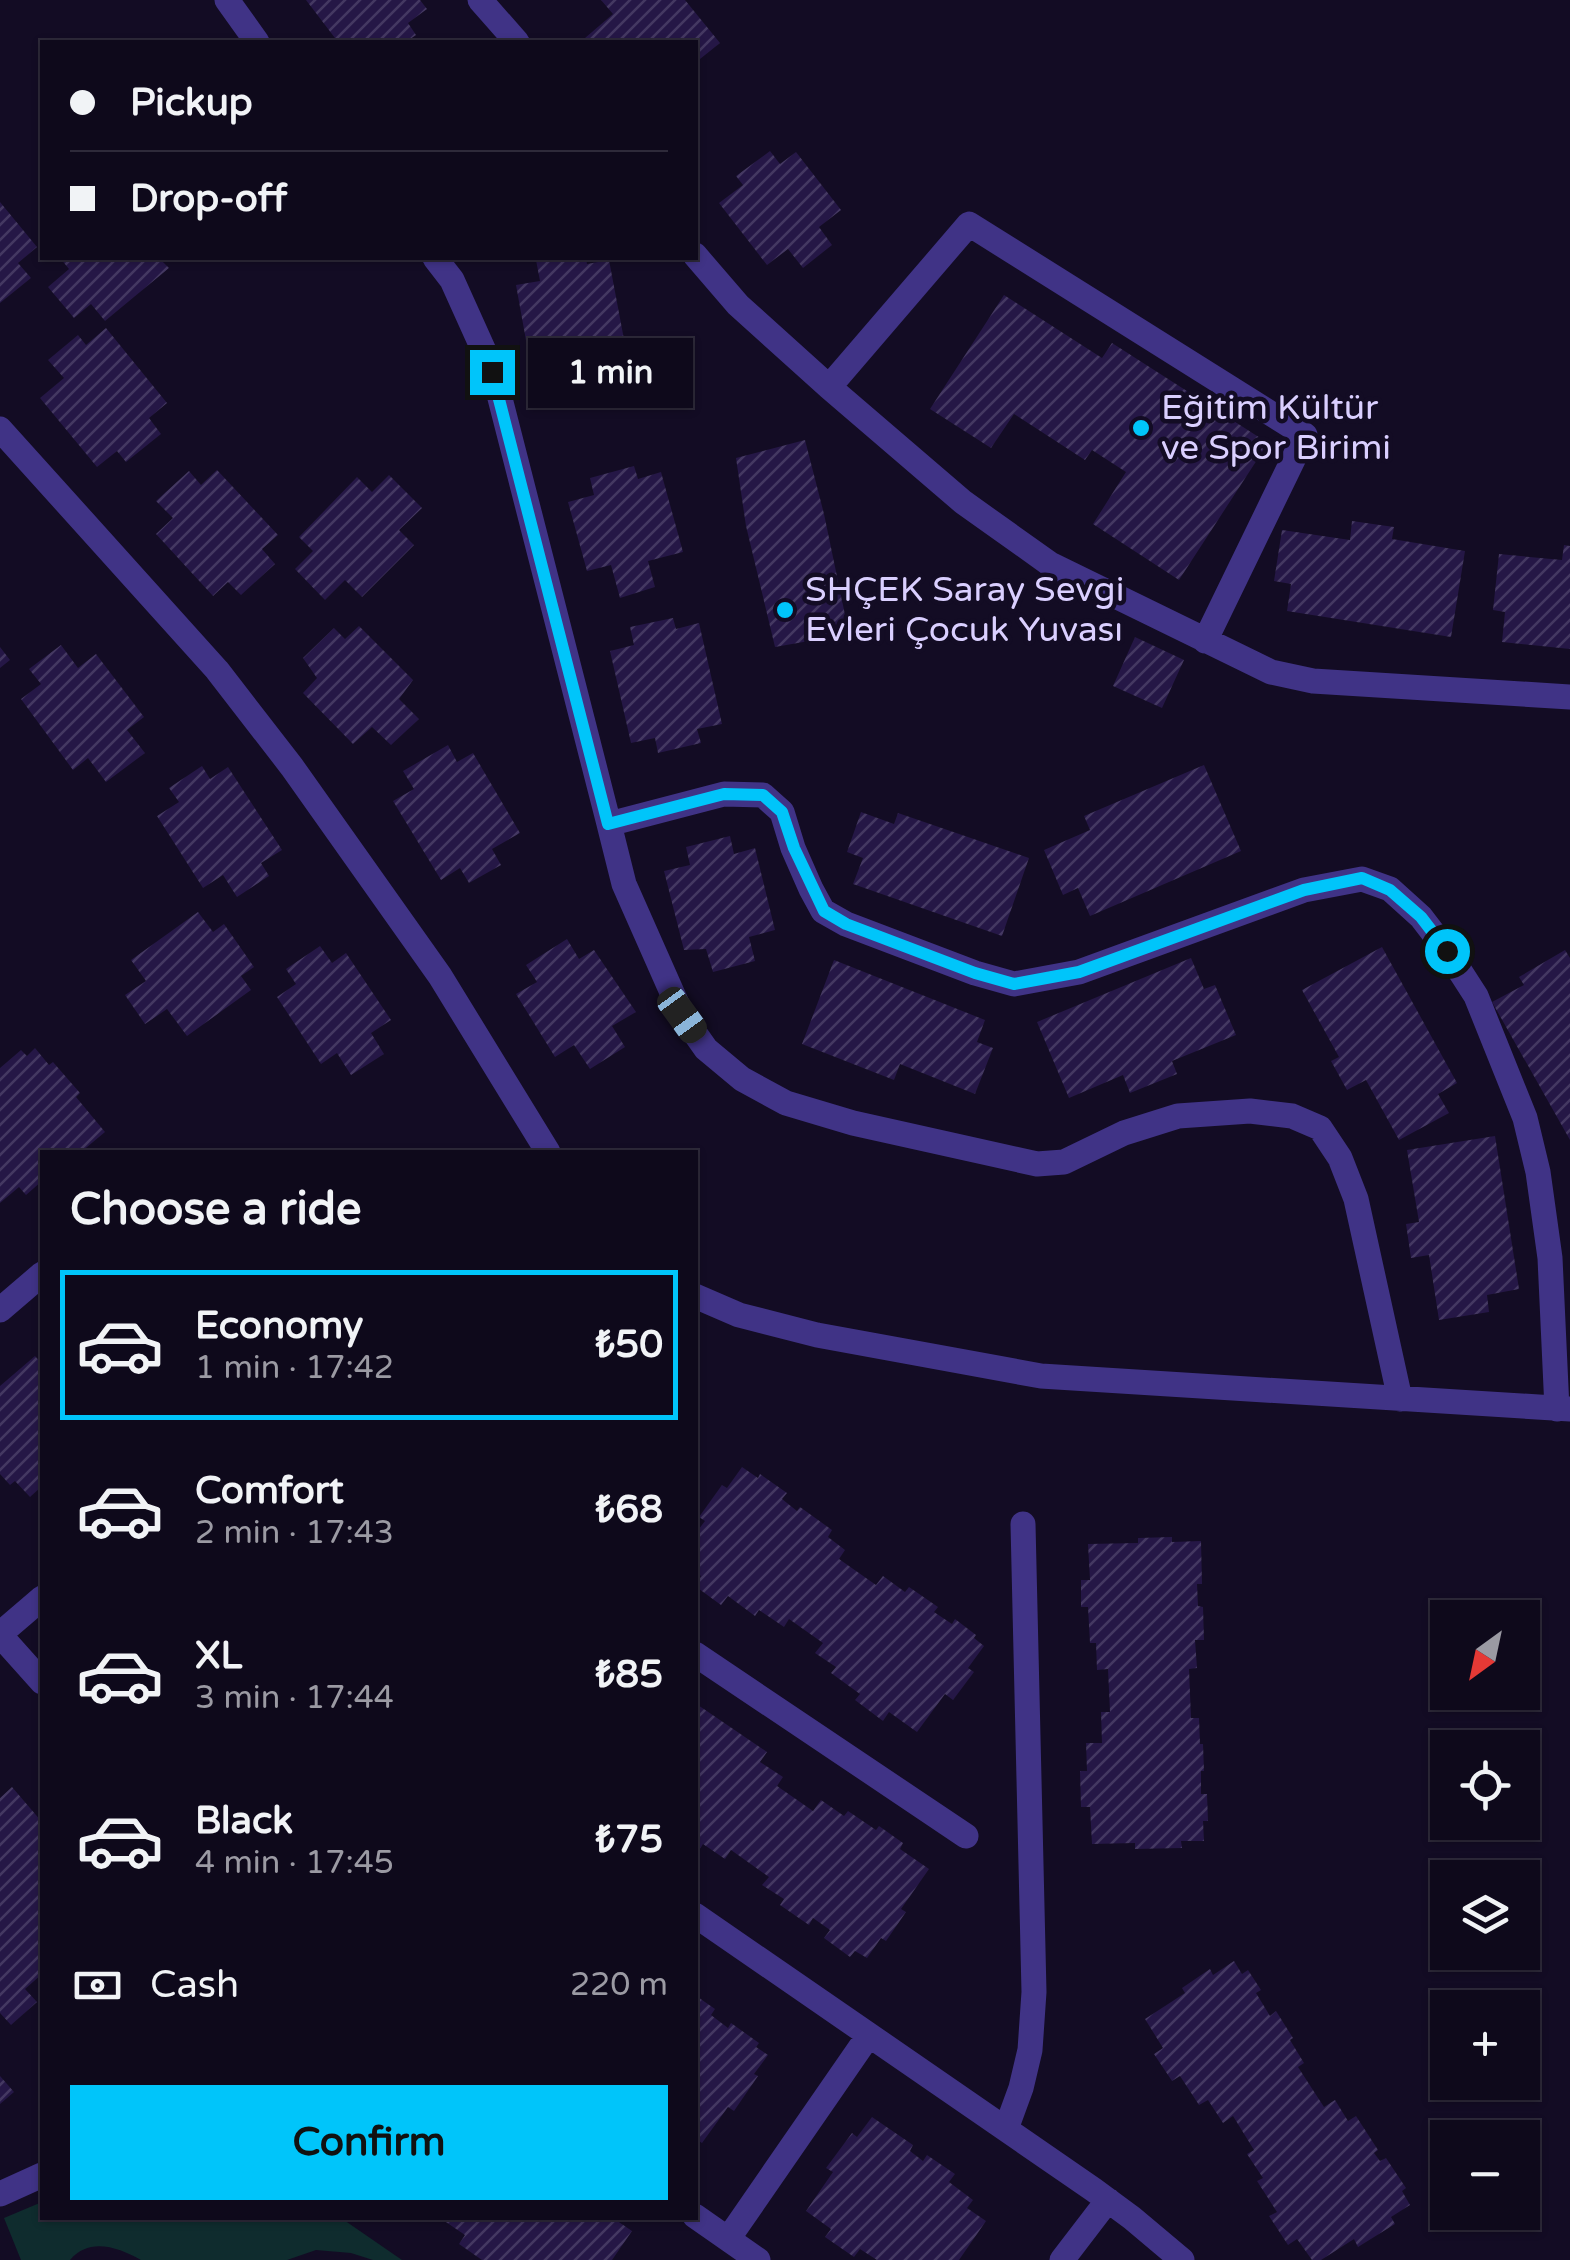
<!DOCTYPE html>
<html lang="en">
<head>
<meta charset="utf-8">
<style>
  :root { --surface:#0e091b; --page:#171224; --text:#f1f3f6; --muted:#9b9aa3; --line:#2e2a3a; --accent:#00c5fa }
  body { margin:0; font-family:"Varela Round",sans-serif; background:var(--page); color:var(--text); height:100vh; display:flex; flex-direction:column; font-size:38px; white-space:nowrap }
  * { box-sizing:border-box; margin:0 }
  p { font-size:32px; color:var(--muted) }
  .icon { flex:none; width:55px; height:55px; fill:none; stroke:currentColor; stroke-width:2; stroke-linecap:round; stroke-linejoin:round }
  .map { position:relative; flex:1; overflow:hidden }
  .side { position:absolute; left:40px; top:1150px; width:658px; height:1070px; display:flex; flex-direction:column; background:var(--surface); border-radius:0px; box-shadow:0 2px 8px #0004,0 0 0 2px var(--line) }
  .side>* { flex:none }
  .banner { position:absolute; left:40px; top:40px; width:658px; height:220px; border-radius:0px; box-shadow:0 2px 8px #0004,0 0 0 2px var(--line); display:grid; align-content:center; height:220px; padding:0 30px; background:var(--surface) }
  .needle { width:65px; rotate:213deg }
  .tools { position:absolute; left:1430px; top:1600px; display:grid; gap:20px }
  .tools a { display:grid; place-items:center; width:110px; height:110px; border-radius:0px; background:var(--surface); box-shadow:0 2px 8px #0004,0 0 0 2px var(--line); font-size:50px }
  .end { position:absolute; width:45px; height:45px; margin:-22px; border:12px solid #00c5fa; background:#111; box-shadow:0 0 0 5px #111 }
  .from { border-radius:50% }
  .bubble { position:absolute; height:70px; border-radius:0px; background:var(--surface); box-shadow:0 2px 8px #0004,0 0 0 2px var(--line); font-size:32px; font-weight:700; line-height:70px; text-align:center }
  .car { position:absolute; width:30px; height:60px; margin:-30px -15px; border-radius:12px; box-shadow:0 0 8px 2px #0007; background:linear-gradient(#222 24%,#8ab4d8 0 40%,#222 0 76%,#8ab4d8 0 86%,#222 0) }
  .banner b { display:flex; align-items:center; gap:35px; height:95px; font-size:38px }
  .banner b+b { border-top:2px solid var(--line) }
  .banner i { width:25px; height:25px; background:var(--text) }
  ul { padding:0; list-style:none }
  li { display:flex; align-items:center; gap:30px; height:150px; margin:0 20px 15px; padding:0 10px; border:5px solid transparent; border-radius:0px }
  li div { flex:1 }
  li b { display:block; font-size:38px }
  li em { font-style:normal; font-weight:700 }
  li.current { border-color:var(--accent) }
  li>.icon { width:90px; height:90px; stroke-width:1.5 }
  h2 { padding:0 30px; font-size:45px; line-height:120px }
  .pay { display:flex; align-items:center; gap:25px; height:110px; padding:0 30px; font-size:38px }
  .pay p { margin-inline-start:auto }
  .primary-button { display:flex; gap:20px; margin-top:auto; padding:20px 30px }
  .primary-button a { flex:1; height:115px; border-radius:0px; background:var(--accent); color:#111; font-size:40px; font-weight:700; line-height:115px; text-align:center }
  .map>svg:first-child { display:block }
  .park { fill:#0f2c2e }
  .building { fill:url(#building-hatch) }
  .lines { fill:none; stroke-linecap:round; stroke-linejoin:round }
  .service { stroke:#403386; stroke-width:25 }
  .route { stroke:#00c5fa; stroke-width:12 }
  .poi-dot { fill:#00c5fa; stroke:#130c24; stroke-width:4 }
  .labels { text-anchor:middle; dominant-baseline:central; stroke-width:9; stroke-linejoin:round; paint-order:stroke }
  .poi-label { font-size:35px; fill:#dacfff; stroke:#130c24; text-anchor:start }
</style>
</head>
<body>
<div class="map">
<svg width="1570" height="2260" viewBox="0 0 1570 2260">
  <defs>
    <pattern id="building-hatch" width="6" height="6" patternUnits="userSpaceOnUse" patternTransform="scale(2.5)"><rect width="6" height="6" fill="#251746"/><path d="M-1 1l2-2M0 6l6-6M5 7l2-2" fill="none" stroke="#443862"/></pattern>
  </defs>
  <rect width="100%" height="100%" fill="#130c24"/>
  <!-- park -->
  <path class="park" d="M42,2202V2218H341L402,2260H373L351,2253L316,2250L287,2260H141C118,2247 89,2237 70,2260H21L4,2218Z"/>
  <!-- building -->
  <path class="building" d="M306,0H420L427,9L408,23L416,35L406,42H338Z
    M601,0H685L720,43L695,63V42H589L585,38L613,14Z
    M770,151L780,164L796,152L841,210L819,227L832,245L803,268L788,249L767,265L719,203L743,185L736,176Z
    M0,202L37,247L18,263L31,278L0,303Z
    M60,258H159L169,268L105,321L91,304L74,318L48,287L69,269Z
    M551,258H586L587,264L609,260L626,350L596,355L598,367L558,374L557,364L531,368L516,285L540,281L536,260Z
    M1004,295L1102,358L1112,343L1268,443L1179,580L1093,524L1126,472L1092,450L1085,460L1014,414L991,448L930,409Z
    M106,328L167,403L149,418L161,434L126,462L117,451L97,467L40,398L64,378L48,360L78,335L86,345Z
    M805,440L824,514L849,634L775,647L746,526L736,458Z
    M634,466L638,479L661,472L683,552L648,561L655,587L620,598L611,565L587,571L568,502L594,495L590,478Z
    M217,470L278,535L262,549L275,564L241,595L228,582L213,596L156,534L173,518L156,501L189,471L201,485Z
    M389,475L422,508L399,530L414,545L362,597L345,580L325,600L295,569L313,551L299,537L357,477L372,492Z
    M1352,521L1394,527L1392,539L1465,551L1451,637L1287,611L1291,584L1274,581L1282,530L1350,540Z
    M1564,545L1570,546V649L1502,642L1505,612L1493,610L1499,554L1562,560Z
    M673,618L676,629L699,623L722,724L697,729L701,743L658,753L655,738L631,743L610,651L634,645L630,627Z
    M359,626L413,680L399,699L419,719L391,745L372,727L353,744L303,693L317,678L303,658L334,628L345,639Z
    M1135,637L1184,660L1162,708L1113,686Z
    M61,645L78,668L96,654L144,717L127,730L145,753L106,782L88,758L73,770L21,699L41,684L29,669Z
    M0,647L10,660L0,668Z
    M448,745L457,762L473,753L520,833L492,849L501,865L469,883L460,868L441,880L393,801L414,789L403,771Z
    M1204,765L1241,851L1090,916L1078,888L1063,895L1044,850L1090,830L1084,816Z
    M202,766L210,779L228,767L282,850L261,863L269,876L237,897L223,875L203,888L157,816L179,802L169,788Z
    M861,812L894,824L898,813L1029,858L1002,936L853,884L863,858L847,852Z
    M730,836L734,854L755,848L775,930L749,937L755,961L713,972L706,949L684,950L664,871L690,865L686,847Z
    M198,912L213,932L224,924L254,967L241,976L251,990L187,1036L167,1009L145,1024L125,995L146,981L131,960Z
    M567,939L579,959L594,950L636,1012L612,1026L625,1047L590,1069L574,1045L555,1057L516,994L537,982L526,965Z
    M320,946L332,963L346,953L391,1020L371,1033L384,1054L351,1075L337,1053L321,1064L277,997L296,984L286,969Z
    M1382,947L1457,1083L1438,1094L1449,1113L1399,1140L1366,1080L1347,1090L1331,1061L1339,1057L1302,990Z
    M1565,950L1570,958V1140L1492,1002L1524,985L1519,977Z
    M1191,958L1204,989L1215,985L1236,1035L1172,1061L1177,1074L1130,1093L1123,1075L1069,1098L1037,1022Z
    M834,960L985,1020L977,1042L993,1048L975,1094L900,1064L894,1080L802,1044Z
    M35,1048L49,1065L53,1062L80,1093L76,1097L105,1132L81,1152H42V1181L26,1195L19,1187L0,1203V1068L21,1050L27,1056Z
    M1495,1136L1519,1289L1487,1295L1489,1312L1439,1320L1429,1255L1411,1258L1406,1224L1419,1222L1407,1150Z
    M35,1356L42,1364V1486L30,1497L15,1481L10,1485L0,1474V1386Z
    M742,1467L758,1478L760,1474L787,1493L782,1499L797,1511L800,1507L832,1530L828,1537L845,1550L839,1559L876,1585L883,1576L905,1592L909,1587L938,1607L934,1612L952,1624L955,1619L976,1635L974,1638L984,1646L968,1668L974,1672L953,1700L945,1694L917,1732L889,1712L883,1721L855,1700L860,1694L831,1673L836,1667L815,1653L823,1643L789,1619L784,1627L759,1610L755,1616L728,1596L721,1605L695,1586L701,1576L695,1572V1534L705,1521L699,1517L722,1485L727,1488Z
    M1172,1537V1542L1201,1541L1202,1584H1197L1198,1606L1203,1607L1204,1640H1195L1197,1668L1189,1669L1191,1718H1199L1200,1744H1203L1204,1771H1201V1794H1207L1208,1821H1203L1204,1841H1181L1182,1848L1135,1849V1843L1092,1844L1090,1807H1081L1080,1771H1087L1086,1743H1102L1101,1712H1110L1108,1669L1097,1670L1096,1643H1090L1088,1607H1081V1580H1090L1088,1544L1138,1543V1538Z
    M695,1703L767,1752L760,1762L783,1777L777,1786L813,1811L821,1800L844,1816L848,1811L876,1830L879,1826L903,1843L900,1849L929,1869L901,1909L906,1912L886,1941L881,1938L867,1958L855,1951L850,1957L824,1938L830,1930L813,1918L809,1925L780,1905L784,1899L762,1885L769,1877L731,1850L725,1859L703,1844L699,1850L695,1847Z
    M12,1787L42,1822V1974L25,1989L37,2002L11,2025L0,2013V1798Z
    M1234,1961L1242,1974L1248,1970L1261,1990L1256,1993L1270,2016L1276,2011L1293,2038L1290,2040L1304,2063L1298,2067L1324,2107L1335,2100L1348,2121L1356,2116L1378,2150L1374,2153L1380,2161L1386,2158L1406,2188L1402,2191L1410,2205L1391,2217L1395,2224L1358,2247L1354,2239L1321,2260H1312L1297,2239L1288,2245L1269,2216L1277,2212L1257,2181L1263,2178L1247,2154L1254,2150L1233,2116L1223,2123L1208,2100L1199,2105L1180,2076L1172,2081L1154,2054L1163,2048L1145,2019L1185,1993L1182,1988L1210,1969L1213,1975Z
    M695,1995L715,2009L711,2015L728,2028L731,2023L759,2043L756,2047L768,2055L754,2074L758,2076L734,2111L728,2107L702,2143L695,2138Z
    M0,2076L14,2092L0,2104Z
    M872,2117L913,2145L910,2151L923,2161L927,2155L955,2174L949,2182L973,2200L967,2208L986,2221L959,2260H877L860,2249L854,2257L825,2237L831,2229L806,2211L833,2172L826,2168L852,2133L857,2137Z
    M440,2218H613L632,2231L612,2260H482L459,2244L465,2235Z"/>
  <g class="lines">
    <!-- service -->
    <path class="service" d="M227,0L257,42
      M480,0L517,42
      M695,255L738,305L829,387L963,502L1050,564L1271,672L1313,681L1570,697
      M435,258L452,280L493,371L609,824L724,794L763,795L782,812L793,848L811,889L823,911L846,924L975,973L1014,984L1079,972L1304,890L1362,879L1390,889L1421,917L1447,951L1476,996L1525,1118L1538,1172L1550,1258L1557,1409
      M829,387L969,224L1305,435L1205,641
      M0,429L217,670L292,767L440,976L548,1152
      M609,824L624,884L682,1015L706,1049L742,1079L786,1103L853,1123L1037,1164L1064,1162L1124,1133L1178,1116L1250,1111L1292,1116L1320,1128L1340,1158L1356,1199L1400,1399
      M695,1296L739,1315L817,1335L1041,1376L1570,1409
      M0,1310L42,1274
      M0,1634L42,1598
      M0,1635L42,1682
      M695,1654L966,1836
      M695,1915L1094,2190L1132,2218L1182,2260
      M1006,2129L1021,2088L1030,2050L1034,1992L1023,1524
      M0,2194L42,2175
      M695,2216L758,2260
      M728,2239L869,2035
      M1062,2260L1108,2200"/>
  </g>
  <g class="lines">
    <!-- route -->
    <path class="route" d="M492,372L608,824L724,794L763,795L782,812L794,848L824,911L846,924L975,973L1014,984L1079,972L1304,890L1362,878L1390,890L1421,917L1447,951"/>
  </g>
  <!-- markers -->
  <g class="poi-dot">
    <circle cx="1141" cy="428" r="10"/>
    <circle cx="785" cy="610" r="10"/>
  </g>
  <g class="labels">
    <!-- poi labels -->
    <g class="poi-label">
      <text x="1161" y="408">Eğitim Kültür<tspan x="1161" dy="40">ve Spor Birimi</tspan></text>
      <text x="805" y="590">SHÇEK Saray Sevgi<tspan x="805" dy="40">Evleri Çocuk Yuvası</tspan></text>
    </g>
  </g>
</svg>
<div class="tools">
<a><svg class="needle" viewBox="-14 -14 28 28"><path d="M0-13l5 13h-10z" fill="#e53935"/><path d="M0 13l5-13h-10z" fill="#9b9aa3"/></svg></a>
<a><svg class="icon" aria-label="locate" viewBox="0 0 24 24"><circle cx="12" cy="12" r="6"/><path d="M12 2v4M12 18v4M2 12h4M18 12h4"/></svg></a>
<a><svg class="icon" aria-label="layers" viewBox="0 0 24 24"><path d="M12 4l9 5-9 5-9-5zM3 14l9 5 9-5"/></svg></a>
<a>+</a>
<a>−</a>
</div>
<i class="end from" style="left:1447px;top:951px"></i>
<i class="end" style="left:492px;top:372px"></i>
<div class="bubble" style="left:528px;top:338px;width:165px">1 min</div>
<i class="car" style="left:682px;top:1015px;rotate:144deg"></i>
<div class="banner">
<b><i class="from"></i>Pickup</b>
<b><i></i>Drop-off</b>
</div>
<section class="side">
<h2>Choose a ride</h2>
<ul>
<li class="current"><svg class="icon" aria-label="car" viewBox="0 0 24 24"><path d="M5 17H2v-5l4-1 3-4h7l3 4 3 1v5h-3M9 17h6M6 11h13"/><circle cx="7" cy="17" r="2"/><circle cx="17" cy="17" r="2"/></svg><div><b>Economy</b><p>1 min · 17:42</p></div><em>₺50</em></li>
<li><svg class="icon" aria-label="car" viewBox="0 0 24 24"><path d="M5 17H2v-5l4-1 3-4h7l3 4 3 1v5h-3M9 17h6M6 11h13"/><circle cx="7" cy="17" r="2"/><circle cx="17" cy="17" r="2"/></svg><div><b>Comfort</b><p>2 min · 17:43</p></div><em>₺68</em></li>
<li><svg class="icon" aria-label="car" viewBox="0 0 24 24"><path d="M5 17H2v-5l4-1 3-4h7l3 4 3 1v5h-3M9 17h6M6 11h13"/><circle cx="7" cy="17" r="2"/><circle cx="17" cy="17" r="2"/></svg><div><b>XL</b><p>3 min · 17:44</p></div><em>₺85</em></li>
<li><svg class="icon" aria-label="car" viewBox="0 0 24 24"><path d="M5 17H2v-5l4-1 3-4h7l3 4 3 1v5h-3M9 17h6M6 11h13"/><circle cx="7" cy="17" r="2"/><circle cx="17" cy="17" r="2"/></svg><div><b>Black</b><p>4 min · 17:45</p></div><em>₺75</em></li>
</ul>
<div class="pay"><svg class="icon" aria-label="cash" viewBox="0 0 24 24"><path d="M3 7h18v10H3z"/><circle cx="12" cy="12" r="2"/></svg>Cash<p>220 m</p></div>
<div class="primary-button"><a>Confirm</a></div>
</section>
</div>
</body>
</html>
